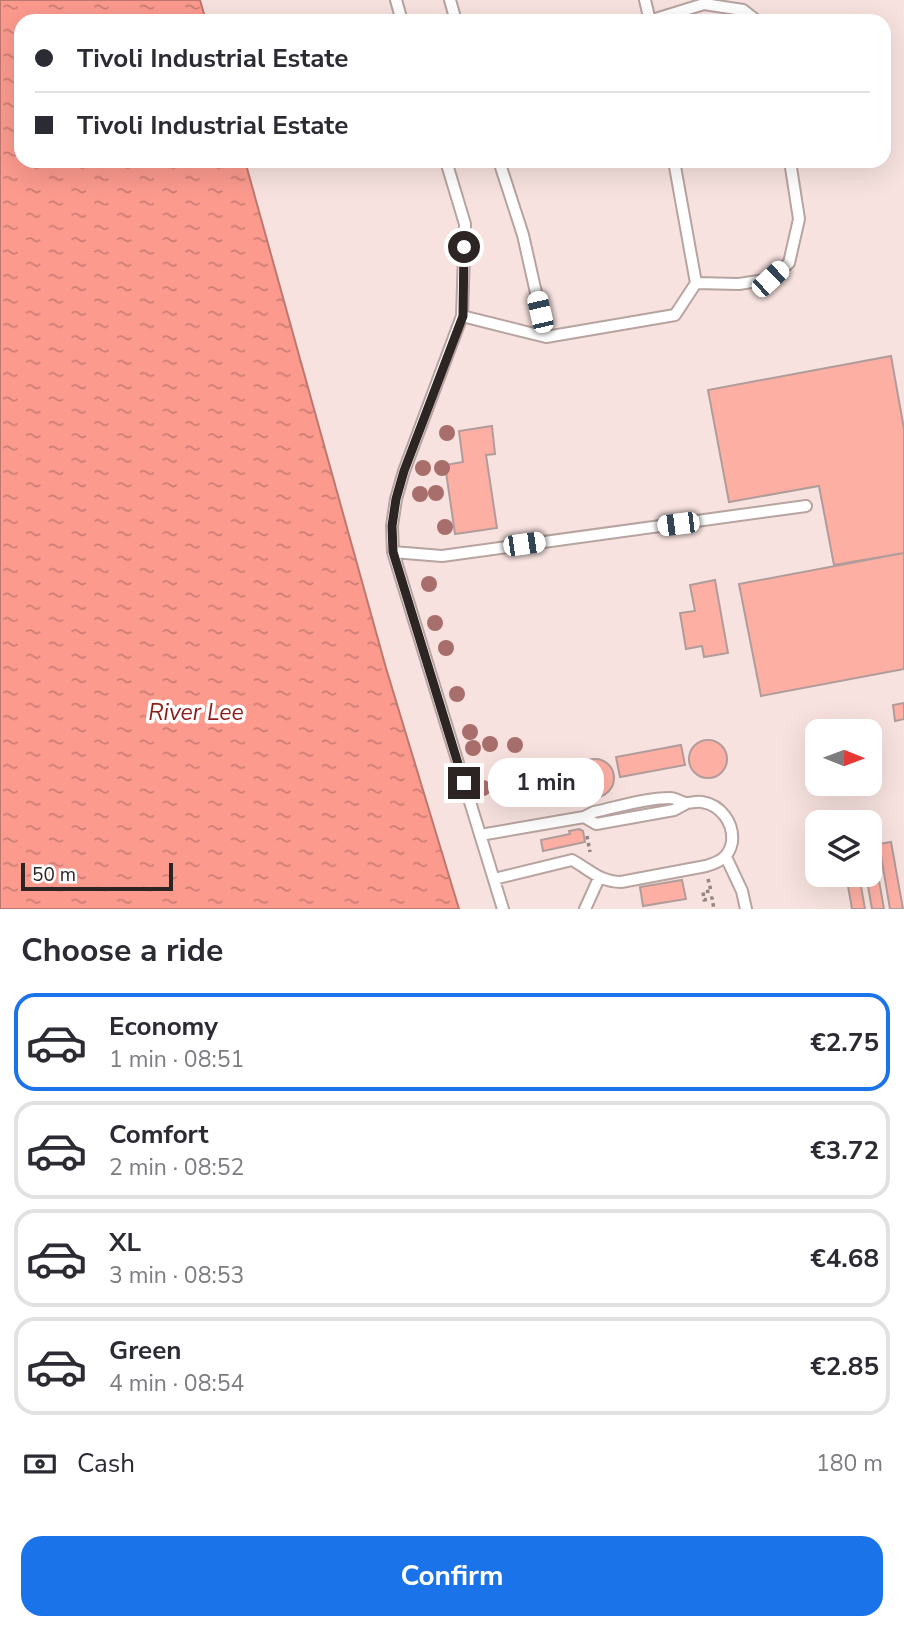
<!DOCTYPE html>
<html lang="en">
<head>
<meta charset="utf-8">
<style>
  :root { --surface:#fff; --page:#f2f2f3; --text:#2b2b33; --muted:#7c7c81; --line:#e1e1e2; --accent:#1a73e8 }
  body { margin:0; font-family:"Nunito Sans",sans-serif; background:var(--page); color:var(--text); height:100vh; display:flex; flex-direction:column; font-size:26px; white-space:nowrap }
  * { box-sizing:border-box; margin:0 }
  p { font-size:23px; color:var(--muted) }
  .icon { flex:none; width:38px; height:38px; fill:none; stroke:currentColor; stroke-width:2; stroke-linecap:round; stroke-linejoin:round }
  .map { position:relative; height:909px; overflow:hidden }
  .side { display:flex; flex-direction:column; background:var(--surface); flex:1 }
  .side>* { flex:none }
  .guide { position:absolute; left:14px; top:14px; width:877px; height:154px; border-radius:21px; box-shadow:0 7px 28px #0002; display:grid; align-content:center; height:154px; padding:0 21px; background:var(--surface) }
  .needle { width:46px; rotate:91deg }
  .buttons { position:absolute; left:805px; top:719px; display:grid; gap:14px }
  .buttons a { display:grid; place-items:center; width:77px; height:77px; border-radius:14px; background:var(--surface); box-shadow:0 7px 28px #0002; font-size:35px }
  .scale { position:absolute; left:21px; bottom:18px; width:152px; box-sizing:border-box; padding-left:7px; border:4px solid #2d2524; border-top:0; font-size:19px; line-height:24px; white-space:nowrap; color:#2d2524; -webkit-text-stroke:5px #fff; paint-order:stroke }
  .end { position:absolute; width:32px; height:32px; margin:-16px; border:9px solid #2d2524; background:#fff; box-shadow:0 0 0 4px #fff }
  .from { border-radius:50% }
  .bubble { position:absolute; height:49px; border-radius:21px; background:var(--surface); box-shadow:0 7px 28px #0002; font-size:23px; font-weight:700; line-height:49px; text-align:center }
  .car { position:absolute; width:21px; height:42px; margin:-21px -10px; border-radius:9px; box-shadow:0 0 5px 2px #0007; background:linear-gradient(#fff 24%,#345 0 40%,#fff 0 76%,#345 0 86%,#fff 0) }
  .guide b { display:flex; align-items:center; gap:24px; height:66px; font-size:26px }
  .guide b+b { border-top:2px solid var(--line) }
  .guide i { width:18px; height:18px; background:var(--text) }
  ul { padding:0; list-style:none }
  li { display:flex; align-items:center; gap:21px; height:98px; margin:0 14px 10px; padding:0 7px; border:4px solid var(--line); border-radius:21px }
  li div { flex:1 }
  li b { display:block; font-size:26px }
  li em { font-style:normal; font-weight:700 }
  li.current { border-color:var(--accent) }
  li>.icon { width:63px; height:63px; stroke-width:1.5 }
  h2 { padding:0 21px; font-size:32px; line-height:84px }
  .pay { display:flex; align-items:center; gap:18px; height:77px; padding:0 21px; font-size:26px }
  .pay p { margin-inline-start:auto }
  .button { display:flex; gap:14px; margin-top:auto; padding:14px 21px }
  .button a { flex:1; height:80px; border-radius:21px; background:var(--accent); color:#fff; font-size:28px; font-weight:700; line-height:80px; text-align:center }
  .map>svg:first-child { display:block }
  .water { fill:url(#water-ripples); stroke:#be776e; stroke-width:2 }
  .building { fill:#feafa4; stroke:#b09c9a; stroke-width:2 }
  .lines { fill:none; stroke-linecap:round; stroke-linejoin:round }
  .lane-casing { stroke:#b7a3a0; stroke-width:14 }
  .path { stroke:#948583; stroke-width:3.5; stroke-dasharray:3.5 3.5; stroke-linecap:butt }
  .lane { stroke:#fff; stroke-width:10 }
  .tree { fill:#a76e6c }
  .route { stroke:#2d2524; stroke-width:9 }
  .labels { text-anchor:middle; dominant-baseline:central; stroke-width:7; stroke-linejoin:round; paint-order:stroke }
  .water-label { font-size:23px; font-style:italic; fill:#8f1d1a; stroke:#fff }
</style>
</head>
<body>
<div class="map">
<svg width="904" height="909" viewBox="0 0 904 909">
  <defs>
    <pattern id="water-ripples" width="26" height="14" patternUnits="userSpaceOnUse" patternTransform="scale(1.75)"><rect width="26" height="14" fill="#fc9a8e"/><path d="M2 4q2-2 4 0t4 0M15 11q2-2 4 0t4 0" fill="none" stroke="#cc7d74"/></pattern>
  </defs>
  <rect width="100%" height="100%" fill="#f7e2df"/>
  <!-- water -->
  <path class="water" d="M0,0H200L206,21H21V161H245L386,668L459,909H0Z"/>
  <!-- building -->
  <path class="building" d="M891,356L904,429V553L834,565L819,486L729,502L708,390Z
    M492,426L495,454L486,455L497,528L455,534L445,465L463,462L459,431Z
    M904,553V669L761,696L739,584Z
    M715,580L728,653L704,657L702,646L686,649L680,613L695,611L690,585Z
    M904,703V719L895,721L893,705Z
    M689 759a19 19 0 1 1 38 0a19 19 0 1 1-38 0Z
    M681,745L685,765L620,777L616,757Z
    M576 778a19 19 0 1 1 38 0a19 19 0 1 1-38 0Z
    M579,829L583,831L585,842L543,851L541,840L570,834L569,831Z
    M891,842L903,909H890L879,844Z
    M870,846H873L884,909H872L866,875H870Z
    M846,875H859L865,909H852Z
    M682,880L686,899L643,906L640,887Z"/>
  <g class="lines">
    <!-- lane casing -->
    <g class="lane-casing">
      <path id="lane" d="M396,0L402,21
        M450,0L456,21
        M645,0L650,21
        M649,21L704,4L743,10L757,21
        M446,161L465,224L462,316L404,471L396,499L392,526L393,552L503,909
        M499,161L523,235L546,337
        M696,283L739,284L770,279L789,263L799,219L790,161
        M462,316L546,337L675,315L696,283L674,161
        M393,552L442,556L806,506
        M584,817L596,824L674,810L687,803
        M480,835L584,817L594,812C618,807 645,798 670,798C676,798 680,802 686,803C691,803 697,801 702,802C721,805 734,823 732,842C729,858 719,862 706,866L621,882C600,882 590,870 572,860L494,879
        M726,857L742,891L746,909
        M585,909L599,878"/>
    </g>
    <!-- path -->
    <path class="path" d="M587,836L590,852
      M708,879L711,891L703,892L704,900L712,898L714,909"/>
    <!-- lane -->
    <use href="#lane" class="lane"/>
  </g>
  <!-- trees -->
  <g class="tree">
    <circle cx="447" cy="433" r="8"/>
    <circle cx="423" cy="468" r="8"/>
    <circle cx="442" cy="468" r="8"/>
    <circle cx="436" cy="493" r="8"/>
    <circle cx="420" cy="494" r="8"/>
    <circle cx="445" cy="527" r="8"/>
    <circle cx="429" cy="584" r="8"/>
    <circle cx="435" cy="623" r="8"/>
    <circle cx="446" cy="648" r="8"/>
    <circle cx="457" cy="694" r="8"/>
    <circle cx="470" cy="732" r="8"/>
    <circle cx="490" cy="744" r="8"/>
    <circle cx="515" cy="745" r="8"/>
    <circle cx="473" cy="748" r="8"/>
    <circle cx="483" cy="788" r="8"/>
  </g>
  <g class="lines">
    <!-- route -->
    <path class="route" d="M464,247L463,316L404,471L396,499L392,526L393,552L464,783"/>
  </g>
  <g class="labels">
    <!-- water labels -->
    <g class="water-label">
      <text x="196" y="712">River Lee</text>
    </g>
  </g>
</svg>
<div class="buttons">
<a><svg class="needle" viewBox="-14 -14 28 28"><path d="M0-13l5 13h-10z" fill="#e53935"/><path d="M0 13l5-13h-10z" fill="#7c7c81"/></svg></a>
<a><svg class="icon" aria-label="layers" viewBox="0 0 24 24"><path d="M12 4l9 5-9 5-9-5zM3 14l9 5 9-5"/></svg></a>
</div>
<div class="scale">50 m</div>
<i class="end from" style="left:464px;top:247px"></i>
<i class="end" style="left:464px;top:783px"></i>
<div class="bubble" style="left:488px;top:758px;width:116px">1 min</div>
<i class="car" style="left:770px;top:279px;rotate:47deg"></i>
<i class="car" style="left:540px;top:312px;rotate:347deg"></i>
<i class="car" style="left:678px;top:524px;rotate:263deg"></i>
<i class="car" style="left:524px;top:544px;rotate:82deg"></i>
<div class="guide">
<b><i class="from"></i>Tivoli Industrial Estate</b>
<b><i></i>Tivoli Industrial Estate</b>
</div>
</div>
<section class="side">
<h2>Choose a ride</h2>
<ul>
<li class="current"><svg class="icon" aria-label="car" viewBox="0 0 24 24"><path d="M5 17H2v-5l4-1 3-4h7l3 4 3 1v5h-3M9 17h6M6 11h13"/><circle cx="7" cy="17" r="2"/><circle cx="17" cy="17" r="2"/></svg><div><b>Economy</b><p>1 min · 08:51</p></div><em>€2.75</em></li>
<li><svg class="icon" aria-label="car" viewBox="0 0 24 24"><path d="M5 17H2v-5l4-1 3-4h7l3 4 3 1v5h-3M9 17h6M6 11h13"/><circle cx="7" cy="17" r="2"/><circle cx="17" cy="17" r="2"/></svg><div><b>Comfort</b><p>2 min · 08:52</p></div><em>€3.72</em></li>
<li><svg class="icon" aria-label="car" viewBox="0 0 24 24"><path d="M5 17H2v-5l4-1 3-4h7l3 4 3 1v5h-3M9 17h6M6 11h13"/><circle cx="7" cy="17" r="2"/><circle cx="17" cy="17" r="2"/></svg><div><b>XL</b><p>3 min · 08:53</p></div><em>€4.68</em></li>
<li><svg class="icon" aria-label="car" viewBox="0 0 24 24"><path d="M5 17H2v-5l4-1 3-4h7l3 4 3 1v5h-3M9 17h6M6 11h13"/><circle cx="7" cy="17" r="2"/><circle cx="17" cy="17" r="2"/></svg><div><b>Green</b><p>4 min · 08:54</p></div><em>€2.85</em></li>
</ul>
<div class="pay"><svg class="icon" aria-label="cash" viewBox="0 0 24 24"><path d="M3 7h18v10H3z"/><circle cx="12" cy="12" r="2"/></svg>Cash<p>180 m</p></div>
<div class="button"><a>Confirm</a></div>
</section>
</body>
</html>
